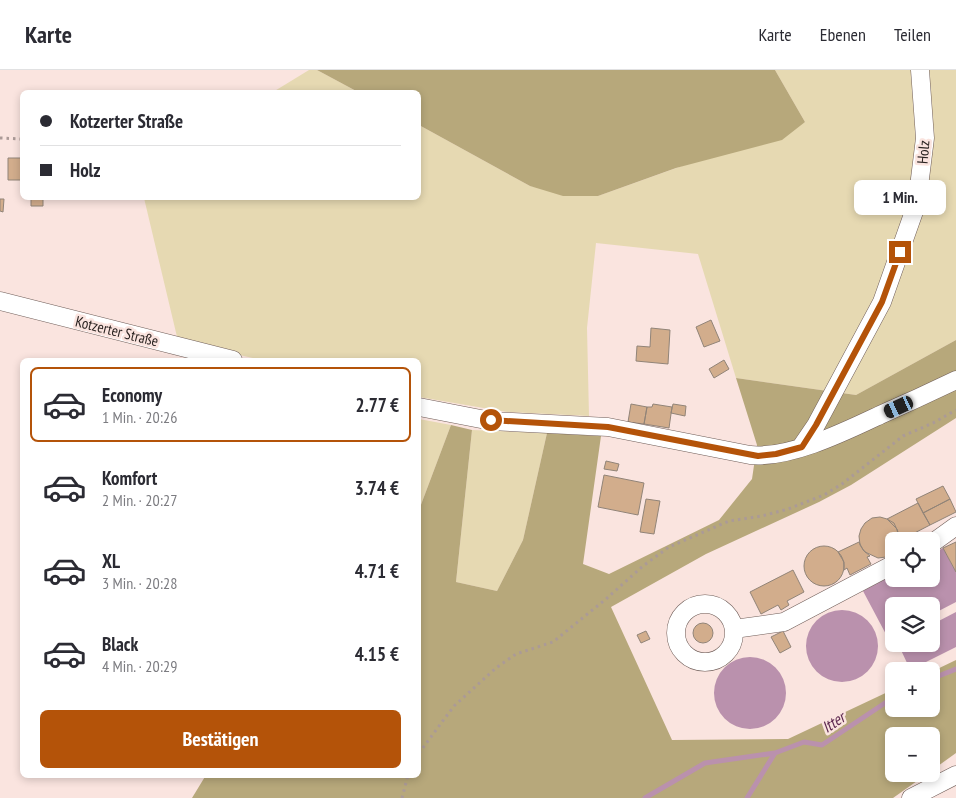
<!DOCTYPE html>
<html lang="de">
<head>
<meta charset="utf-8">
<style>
  :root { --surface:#fff; --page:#f2f2f3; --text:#2b2b33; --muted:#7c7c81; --line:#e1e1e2; --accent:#b45309 }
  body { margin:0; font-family:"PT Sans Narrow",sans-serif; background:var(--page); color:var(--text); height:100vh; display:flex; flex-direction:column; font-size:19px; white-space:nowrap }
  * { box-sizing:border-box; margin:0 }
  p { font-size:16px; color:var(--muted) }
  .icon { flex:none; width:28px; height:28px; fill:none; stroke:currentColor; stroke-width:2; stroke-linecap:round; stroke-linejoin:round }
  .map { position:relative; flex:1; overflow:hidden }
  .panel { position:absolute; left:20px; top:288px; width:401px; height:420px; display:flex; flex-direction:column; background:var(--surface); border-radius:8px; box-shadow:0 2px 8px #0003 }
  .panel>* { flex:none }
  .guide { position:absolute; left:20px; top:20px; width:401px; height:110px; border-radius:8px; box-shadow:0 2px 8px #0003; display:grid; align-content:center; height:110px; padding:0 20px; background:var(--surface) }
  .buttons { position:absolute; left:885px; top:462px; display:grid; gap:10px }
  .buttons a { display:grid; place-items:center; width:55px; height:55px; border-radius:8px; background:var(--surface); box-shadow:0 2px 8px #0003; font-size:25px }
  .end { position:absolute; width:22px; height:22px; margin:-11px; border:6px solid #b45309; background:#fff; box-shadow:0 0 0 2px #fff }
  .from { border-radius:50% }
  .bubble { position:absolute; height:35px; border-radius:8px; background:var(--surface); box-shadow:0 2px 8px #0003; font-size:16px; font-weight:600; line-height:35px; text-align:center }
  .car { position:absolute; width:15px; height:30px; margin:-15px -8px; border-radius:6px; box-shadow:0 0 4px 1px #0007; background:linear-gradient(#222 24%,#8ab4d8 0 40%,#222 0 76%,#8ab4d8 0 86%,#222 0) }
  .guide b { display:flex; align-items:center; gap:18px; height:48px; font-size:19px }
  .guide b+b { border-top:1px solid var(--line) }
  .guide i { width:12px; height:12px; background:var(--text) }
  ul { padding:9px 0 0; list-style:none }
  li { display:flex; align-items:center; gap:15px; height:75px; margin:0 10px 8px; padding:0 10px; border:2px solid transparent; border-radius:8px }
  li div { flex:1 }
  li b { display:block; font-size:19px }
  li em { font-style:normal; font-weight:600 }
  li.on { border-color:var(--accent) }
  li>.icon { width:45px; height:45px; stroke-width:1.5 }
  .button { display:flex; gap:10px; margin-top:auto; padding:10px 20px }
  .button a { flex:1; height:58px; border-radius:8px; background:var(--accent); color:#fff; font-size:20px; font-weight:600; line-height:58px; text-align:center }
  header { display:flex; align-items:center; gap:30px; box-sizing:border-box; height:70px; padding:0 25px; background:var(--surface); border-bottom:1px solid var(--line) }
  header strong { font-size:24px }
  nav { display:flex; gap:28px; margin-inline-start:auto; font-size:18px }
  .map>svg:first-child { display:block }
  .green { fill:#e6d9b2 }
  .forest { fill:#b7a87b }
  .water { fill:#ba91ad }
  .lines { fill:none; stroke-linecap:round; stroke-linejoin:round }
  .stream { stroke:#ba91ad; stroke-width:5 }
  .building { fill:#d2ad8c; stroke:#918478 }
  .minor-casing { stroke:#705e59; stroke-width:19 }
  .path { stroke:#ab9a97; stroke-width:3; stroke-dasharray:2.5 4; stroke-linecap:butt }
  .minor { stroke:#fff; stroke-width:18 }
  .route { stroke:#b45309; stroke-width:6 }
  .labels { text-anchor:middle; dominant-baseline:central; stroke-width:5; stroke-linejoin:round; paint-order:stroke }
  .street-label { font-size:15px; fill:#2a2321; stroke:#fae4df }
  .water-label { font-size:16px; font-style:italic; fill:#5e2950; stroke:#fae4df }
</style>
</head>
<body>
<header>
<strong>Karte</strong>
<nav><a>Karte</a><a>Ebenen</a><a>Teilen</a></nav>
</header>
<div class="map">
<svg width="956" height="728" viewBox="0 0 956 728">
  <rect width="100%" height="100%" fill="#fae4df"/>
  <!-- green -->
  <path class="green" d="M309,0H317L358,22H273Z
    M775,0H956V270L856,325L736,308L698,184L596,173L587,258L589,346L507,342L419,327V290H261L178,271L144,128H419V55L530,116L598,126L805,52Z
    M419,349L451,355L419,440Z
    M472,360L547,363L523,470L497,521L456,512Z"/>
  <!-- forest -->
  <path class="forest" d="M317,0H775L805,52L782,70L676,98L598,126H563L530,116L419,55V22H358Z
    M956,270V348L851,415L819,432L706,484L611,537L672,670L788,669L894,619V639H931V602L956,590V683L931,701V666H894V704H927L893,728H192L206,705H419V440L451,355L472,360L456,512L497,521L523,470L547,363L601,366L583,494L609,504L719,450L752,409L757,375L736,308L856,325Z"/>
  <!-- water -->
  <path class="water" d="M943,478L956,502V532L931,545V536H894V565L889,570L863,521L894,504V509H931V485Z
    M806 576a36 36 0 1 1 72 0a36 36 0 1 1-72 0Z
    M956,542V577L918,596L908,595L900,578V574H931V555Z
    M714 623a36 36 0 1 1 72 0a36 36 0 1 1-72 0Z"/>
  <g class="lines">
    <!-- stream -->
    <path class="stream" d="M931,609L956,599
      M645,728L705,693L775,683
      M747,728L775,683L804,672L822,675L894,627"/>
  </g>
  <!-- building -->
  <path class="building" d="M8,88H22V110H8Z
    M31,128H43V136H31Z
    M0,129H4L3,142L0,141Z
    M711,250L720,271L704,277L696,257Z
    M651,258L670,260L668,294L636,291L637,276L650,277Z
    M724,290L729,299L714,308L709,299Z
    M631,334L647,337L644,354L628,352Z
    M653,334L672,337L669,358L644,354L647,337H652Z
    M673,334L686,336L685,346L671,343Z
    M606,391L619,394L617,401L604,399Z
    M604,405L644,413L638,445L598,437Z
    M943,416L950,429L923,443L916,429Z
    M646,429L660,431L654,464L640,462Z
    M950,429L956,442L930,455L923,443Z
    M918,433L930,455L899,471L897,459L887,449Z
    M880,447L887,449L894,453L898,462L899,469V471H894L892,483L886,487L878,488L865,482L860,475L859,466L861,459L865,453L872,448Z
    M859,472L863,480L870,486L867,487L871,494L850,505L847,498L844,500V492L838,482Z
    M956,472V502L943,478Z
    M804 496a20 20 0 1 1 40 0a20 20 0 1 1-40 0Z
    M793,500L804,522L787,531L789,535L781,540L778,535L761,544L750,522Z
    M693 563a10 10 0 1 1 20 0a10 10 0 1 1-20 0Z
    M646,561L650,569L641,573L637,565Z
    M783,561L791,577L780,583L771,567Z"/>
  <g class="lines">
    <!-- minor casing -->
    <g class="minor-casing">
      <path id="minor" d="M0,231L233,290
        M419,337L491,351L608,357L750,385C789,389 844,362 880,345C905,334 931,322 956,310
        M801,377L816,355L882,232L917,133L925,68L920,0
        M931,474L956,456
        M676 563a29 29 0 1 1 58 0a29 29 0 1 1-58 0Z
        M734,559L784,552L894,494
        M911,728L956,705"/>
    </g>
    <!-- path -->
    <path class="path" d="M0,68L22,69
      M419,683L454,636L496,598L516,584L553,572L606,529L643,496L669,477L729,451L762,446L788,439L824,425L842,414L903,366L933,353L956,340
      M402,728L408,705"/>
    <!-- minor -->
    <use href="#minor" class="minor"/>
  </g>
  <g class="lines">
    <!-- route -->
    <path class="route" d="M491,350L608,357L758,386L776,384L802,377L816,355L882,232L900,182"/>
  </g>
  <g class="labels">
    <!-- street labels -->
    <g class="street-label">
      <text transform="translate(923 82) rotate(-85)">Holz</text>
      <text transform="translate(117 261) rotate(14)">Kotzerter Straße</text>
    </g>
    <!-- water labels -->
    <g class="water-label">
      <text transform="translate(833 652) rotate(-34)">Itter</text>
    </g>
  </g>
</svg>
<div class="buttons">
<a><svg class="icon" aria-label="locate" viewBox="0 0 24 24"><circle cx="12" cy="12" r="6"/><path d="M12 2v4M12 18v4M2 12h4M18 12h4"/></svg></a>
<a><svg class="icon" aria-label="layers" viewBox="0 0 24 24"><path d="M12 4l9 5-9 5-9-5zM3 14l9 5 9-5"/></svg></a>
<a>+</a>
<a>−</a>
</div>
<i class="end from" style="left:491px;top:350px"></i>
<i class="end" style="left:900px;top:182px"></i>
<div class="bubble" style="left:854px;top:110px;width:92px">1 Min.</div>
<i class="car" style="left:899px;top:337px;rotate:245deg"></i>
<div class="guide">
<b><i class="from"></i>Kotzerter Straße</b>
<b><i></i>Holz</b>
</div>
<section class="panel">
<ul>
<li class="on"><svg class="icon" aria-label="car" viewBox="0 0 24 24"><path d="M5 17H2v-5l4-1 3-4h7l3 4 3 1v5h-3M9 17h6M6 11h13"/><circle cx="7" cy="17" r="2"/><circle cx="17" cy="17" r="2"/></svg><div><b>Economy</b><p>1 Min. · 20:26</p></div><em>2.77 €</em></li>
<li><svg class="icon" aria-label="car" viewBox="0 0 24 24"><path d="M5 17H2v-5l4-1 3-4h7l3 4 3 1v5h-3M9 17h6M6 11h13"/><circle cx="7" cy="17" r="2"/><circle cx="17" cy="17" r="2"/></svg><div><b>Komfort</b><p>2 Min. · 20:27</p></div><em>3.74 €</em></li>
<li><svg class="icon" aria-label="car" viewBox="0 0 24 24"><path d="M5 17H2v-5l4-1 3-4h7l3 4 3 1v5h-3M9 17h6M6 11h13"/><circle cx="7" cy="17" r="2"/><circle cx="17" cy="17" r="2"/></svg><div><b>XL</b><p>3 Min. · 20:28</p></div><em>4.71 €</em></li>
<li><svg class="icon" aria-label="car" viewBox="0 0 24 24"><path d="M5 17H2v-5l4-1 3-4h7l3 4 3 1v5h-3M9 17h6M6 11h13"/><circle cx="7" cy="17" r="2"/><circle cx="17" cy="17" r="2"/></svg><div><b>Black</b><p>4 Min. · 20:29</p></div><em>4.15 €</em></li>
</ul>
<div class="button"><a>Bestätigen</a></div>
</section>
</div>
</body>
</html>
